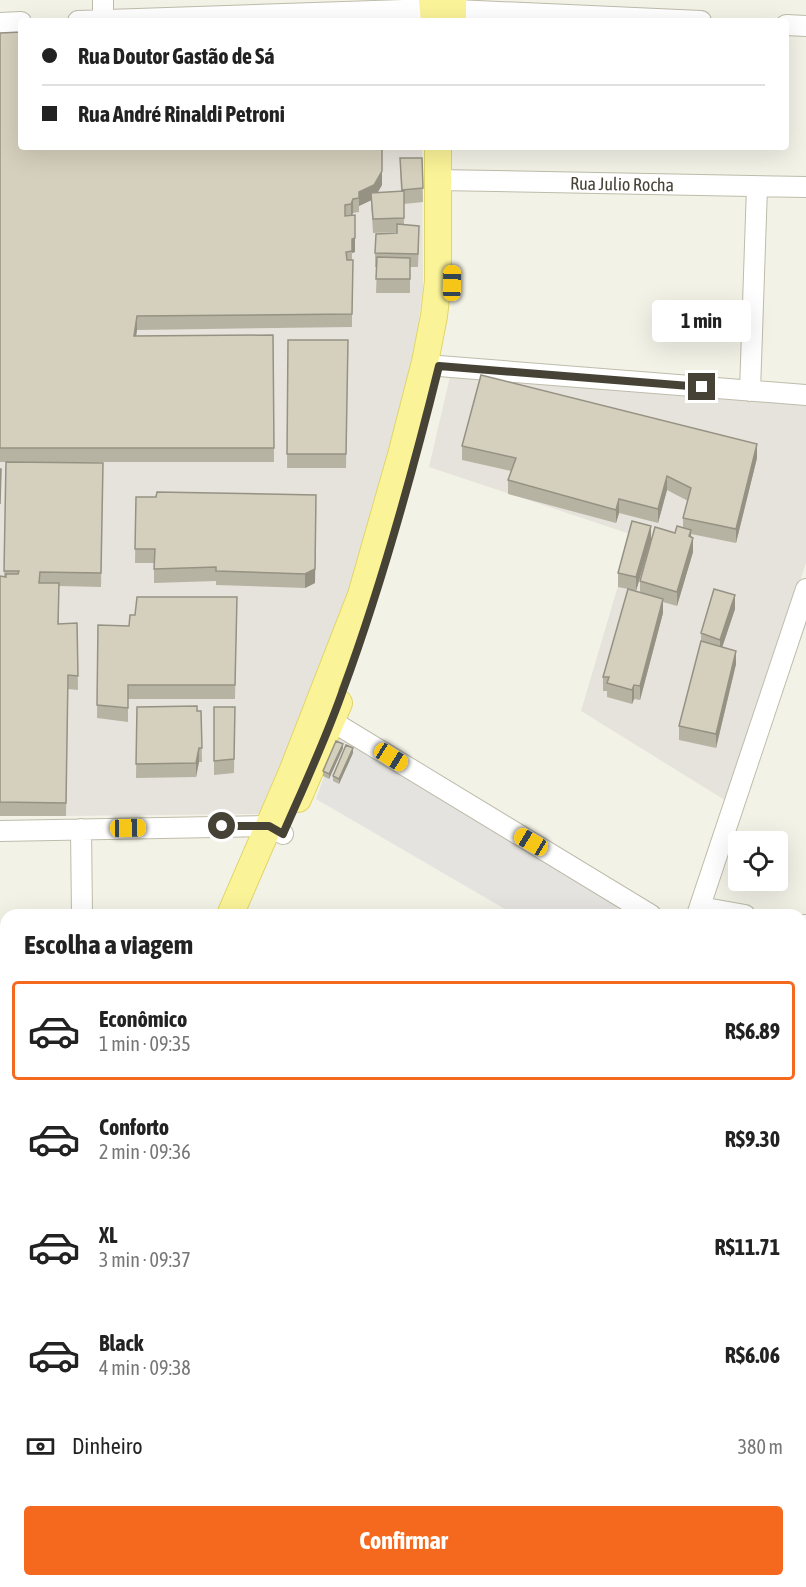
<!DOCTYPE html>
<html lang="pt">
<head>
<meta charset="utf-8">
<style>
  :root { --surface:#fff; --page:#f2f2f2; --text:#222; --muted:#767676; --line:#e0e0e0; --accent:#f4691e }
  body { margin:0; font-family:"Asap Condensed",sans-serif; background:var(--page); color:var(--text); height:100vh; display:flex; flex-direction:column; font-size:22px; white-space:nowrap }
  * { box-sizing:border-box; margin:0 }
  p { font-size:20px; color:var(--muted) }
  .icon { flex:none; width:33px; height:33px; fill:none; stroke:currentColor; stroke-width:2; stroke-linecap:round; stroke-linejoin:round }
  .map { position:relative; flex:1; overflow:hidden }
  .side { position:absolute; left:0px; top:909px; width:807px; height:678px; display:flex; flex-direction:column; background:var(--surface); border-radius:18px 18px 0 0; box-shadow:0 6px 24px #0002 }
  .side>* { flex:none }
  .top-card { position:absolute; left:18px; top:18px; width:771px; height:132px; border-radius:6px; box-shadow:0 6px 24px #0002; display:grid; align-content:center; height:132px; padding:0 24px; background:var(--surface) }
  .fabs { position:absolute; left:728px; top:831px; display:grid; gap:12px }
  .fabs a { display:grid; place-items:center; width:60px; height:60px; border-radius:6px; background:var(--surface); box-shadow:0 6px 24px #0002; font-size:30px }
  .end { position:absolute; width:27px; height:27px; margin:-14px; border:8px solid #464336; background:#fff; box-shadow:0 0 0 3px #fff }
  .from { border-radius:50% }
  .bubble { position:absolute; height:42px; border-radius:6px; background:var(--surface); box-shadow:0 6px 24px #0002; font-size:20px; font-weight:700; line-height:42px; text-align:center }
  .car { position:absolute; width:18px; height:36px; margin:-18px -9px; border-radius:8px; box-shadow:0 0 4px 2px #0007; background:linear-gradient(#f5c518 24%,#345 0 40%,#f5c518 0 76%,#345 0 86%,#f5c518 0) }
  .top-card b { display:flex; align-items:center; gap:21px; height:57px; font-size:22px }
  .top-card b+b { border-top:2px solid var(--line) }
  .top-card i { width:15px; height:15px; background:var(--text) }
  ul { padding:0; list-style:none }
  li { display:flex; align-items:center; gap:18px; height:99px; margin:0 12px 9px; padding:0 12px; border:3px solid transparent; border-radius:6px }
  li div { flex:1 }
  li b { display:block; font-size:22px }
  li em { font-style:normal; font-weight:700 }
  li.on { border-color:var(--accent) }
  li>.icon { width:54px; height:54px; stroke-width:1.5 }
  h2 { padding:0 24px; font-size:27px; line-height:72px }
  .pay { display:flex; align-items:center; gap:15px; height:66px; padding:0 24px; font-size:22px }
  .pay p { margin-inline-start:auto }
  .action { display:flex; gap:12px; margin-top:auto; padding:12px 24px }
  .action a { flex:1; height:69px; border-radius:6px; background:var(--accent); color:#fff; font-size:24px; font-weight:700; line-height:69px; text-align:center }
  .map>svg:first-child { display:block }
  .industrial { fill:#e6e3dc }
  .education { fill:#ecead2 }
  .green { fill:#c4e6b1 }
  .parking { fill:#e4e3df }
  .lines { fill:none; stroke-linecap:round; stroke-linejoin:round }
  .minor-casing { stroke:#bebcaa; stroke-width:22 }
  .major-casing { stroke:#e0d568; stroke-width:28 }
  .minor { stroke:#fff; stroke-width:20 }
  .major { stroke:#fbf398; stroke-width:26 }
  .rail { stroke:#969696; stroke-width:4.5; stroke-dasharray:8 8; stroke-linecap:butt }
  .wall { fill:#b7b3a3 }
  .shaded-wall { fill:#959284 }
  .building { fill:#d5d0bd; stroke:#959284; stroke-width:1.5 }
  .route { stroke:#464336; stroke-width:8 }
  .labels { text-anchor:middle; dominant-baseline:central; stroke-width:4.5; stroke-linejoin:round; paint-order:stroke }
  .street-label { font-size:18px; fill:#464336; stroke:#fff }
</style>
</head>
<body>
<div class="map">
<svg width="806" height="1587" viewBox="0 0 806 1587">
  <rect width="100%" height="100%" fill="#f3f2e7"/>
  <!-- industrial -->
  <path class="industrial" d="M0,39L21,147H422L423,290L409,389L341,627L261,814L66,816L0,815Z
    M451,372L806,406V563L728,802L581,711L633,535L429,467Z"/>
  <!-- education -->
  <path class="education" d="M84,1581H356L349,1587H96Z"/>
  <!-- green -->
  <path class="green" d="M120,1581H167L164,1587H133Z"/>
  <!-- parking -->
  <path class="parking" d="M341,729L642,915H515L316,799Z"/>
  <g class="lines">
    <!-- minor casing -->
    <g class="minor-casing">
      <path id="minor" d="M103,20V0
        M78,21L433,9L701,21
        M0,23L21,22
        M786,25L806,26
        M438,180L806,187
        M425,362L439,366L806,395
        M750,391L757,187
        M320,714L651,915
        M81,829L82,915
        M0,831L269,826L283,834
        M700,907L745,915
        M697,915L806,589
        M801,925H806
        M801,1016L806,1000
        M0,1083H6
        M801,1287L806,1288
        M801,1403L806,1395
        M801,1511L806,1503
        M683,1581V1587
        M351,1587L357,1581
        M440,1587L444,1581
        M639,1587L641,1581
        M762,1587L764,1581"/>
    </g>
    <!-- major casing -->
    <g class="major-casing">
      <path id="major" d="M432,0L434,21
        M453,0V21
        M298,799L339,703
        M230,915L292,772L361,595L401,455L425,362L434,316L438,281V147
        M0,1439L6,1426
        M0,1493L6,1481"/>
    </g>
    <!-- minor -->
    <use href="#minor" class="minor"/>
    <!-- major -->
    <use href="#major" class="major"/>
    <!-- rail -->
    <path class="rail" d="M801,1451L806,1444
      M688,1587L694,1581"/>
  </g>
  <!-- wall -->
  <path class="wall" d="M0,33L21,147L382,185L377,193L401,191L400,158H422L423,202L404,204V225L419,240L418,267H410V293H376L377,267H375V253L397,232L373,233L371,200L359,206V212L353,213L352,215L355,252L352,253V327L137,330L136,336L273,335L274,462H0Z
    M288,340H348L346,468H287Z
    M462,446L757,458L736,543L691,534L693,552L677,606L663,602V613L640,700L634,699L632,704L607,697V691H603V677L628,589L618,587V573L651,540L636,591L640,592V581L675,533L683,528V518L688,501L667,490L658,523L619,513L616,523L508,494V480L511,471L462,460Z
    M6,462L103,463L101,587L59,586V624L77,623L78,690L68,689L66,816H0V576L4,577Z
    M316,495L315,583L305,588L216,585V581L154,583V563H135L136,497H156Z
    M237,597L235,699H128V722L97,718L98,625L129,626L135,615Z
    M735,609L722,647L736,664L716,748L679,740V726L701,642V633Z
    M137,707L201,711L202,762H199L196,777L136,778Z
    M214,707H235L234,773L214,775Z
    M343,748L329,779L323,776V771Z
    M353,753L339,784L333,781V776Z"/>
  <!-- shaded-wall -->
  <path class="shaded-wall" d="M382,171V185L374,199L359,206V212V192Z
    M353,199V213L351,218V204Z
    M355,238V252L352,253V239Z
    M137,316V330L134,350V336Z
    M757,444V458L736,543V529Z
    M667,476V490L658,523V509Z
    M316,495L315,583L305,588V574Z
    M619,499V513L616,523V510Z
    M651,526V540L636,591V577Z
    M691,530V543L693,538V552L677,606V592Z
    M735,595V609L720,654V640Z
    M663,599V613L640,700V686Z
    M736,651V664L716,748V734Z
    M634,685V699L632,704V690Z
    M343,744V748L329,779V774Z
    M199,748V762L196,777V763Z
    M353,748V753L339,784V779Z"/>
  <!-- building -->
  <path class="building" d="M21,32V147H382V171L374,185L359,192V198L353,199L351,204L345,205V216L355,215V238L352,239V251L346,252L347,260H353L352,314L137,316L134,336L273,335L274,448H0V33Z
    M400,158H422L423,188L402,190Z
    M404,191V218L373,219L371,193Z
    M397,224L419,226L418,254L375,253L376,234L397,233Z
    M377,257L410,258V279H376Z
    M288,340H348L346,454H287Z
    M481,375L757,444L736,529L683,518L691,488L667,476L658,509L619,499L616,510L508,480L516,458L462,446Z
    M6,462L103,463L101,573L40,572L39,583H59L58,624L77,623L78,676L68,675L66,803L0,802V576L6,577V574H18L19,571H4Z
    M0,469H1L0,504Z
    M157,492L316,495L315,569L305,574L216,571V567L154,569L155,549H135L136,497H156Z
    M632,521L651,526L636,577L618,573Z
    M677,526L691,530L689,536L693,538L677,592L640,581L655,527L675,533Z
    M628,589L663,599L640,686L634,685L632,690L607,683L609,677H603Z
    M714,589L735,595L720,640L701,633Z
    M137,597H237L235,685H128V708L97,705L98,625L129,626L130,615H135Z
    M701,641L736,651L716,734L679,726Z
    M197,706V711H201L202,748H199L196,763L136,764L137,707Z
    M214,707H235L234,759L214,761Z
    M336,741L343,744L329,774L323,771Z
    M346,745L353,748L339,779L333,776Z"/>
  <g class="lines">
    <!-- route -->
    <path class="route" d="M222,826H269L283,834C304,786 326,739 343,690C382,584 412,475 439,366L702,387"/>
  </g>
  <g class="labels">
    <!-- street labels -->
    <g class="street-label">
      <text transform="translate(622 184) rotate(1)">Rua Julio Rocha</text>
    </g>
  </g>
</svg>
<div class="fabs">
<a><svg class="icon" aria-label="locate" viewBox="0 0 24 24"><circle cx="12" cy="12" r="6"/><path d="M12 2v4M12 18v4M2 12h4M18 12h4"/></svg></a>
</div>
<i class="end from" style="left:222px;top:826px"></i>
<i class="end" style="left:702px;top:387px"></i>
<div class="bubble" style="left:652px;top:300px;width:99px">1 min</div>
<i class="car" style="left:452px;top:283px;rotate:1deg"></i>
<i class="car" style="left:391px;top:757px;rotate:122deg"></i>
<i class="car" style="left:128px;top:828px;rotate:89deg"></i>
<i class="car" style="left:531px;top:842px;rotate:301deg"></i>
<div class="top-card">
<b><i class="from"></i>Rua Doutor Gastão de Sá</b>
<b><i></i>Rua André Rinaldi Petroni</b>
</div>
<section class="side">
<h2>Escolha a viagem</h2>
<ul>
<li class="on"><svg class="icon" aria-label="car" viewBox="0 0 24 24"><path d="M5 17H2v-5l4-1 3-4h7l3 4 3 1v5h-3M9 17h6M6 11h13"/><circle cx="7" cy="17" r="2"/><circle cx="17" cy="17" r="2"/></svg><div><b>Econômico</b><p>1 min · 09:35</p></div><em>R$6.89</em></li>
<li><svg class="icon" aria-label="car" viewBox="0 0 24 24"><path d="M5 17H2v-5l4-1 3-4h7l3 4 3 1v5h-3M9 17h6M6 11h13"/><circle cx="7" cy="17" r="2"/><circle cx="17" cy="17" r="2"/></svg><div><b>Conforto</b><p>2 min · 09:36</p></div><em>R$9.30</em></li>
<li><svg class="icon" aria-label="car" viewBox="0 0 24 24"><path d="M5 17H2v-5l4-1 3-4h7l3 4 3 1v5h-3M9 17h6M6 11h13"/><circle cx="7" cy="17" r="2"/><circle cx="17" cy="17" r="2"/></svg><div><b>XL</b><p>3 min · 09:37</p></div><em>R$11.71</em></li>
<li><svg class="icon" aria-label="car" viewBox="0 0 24 24"><path d="M5 17H2v-5l4-1 3-4h7l3 4 3 1v5h-3M9 17h6M6 11h13"/><circle cx="7" cy="17" r="2"/><circle cx="17" cy="17" r="2"/></svg><div><b>Black</b><p>4 min · 09:38</p></div><em>R$6.06</em></li>
</ul>
<div class="pay"><svg class="icon" aria-label="cash" viewBox="0 0 24 24"><path d="M3 7h18v10H3z"/><circle cx="12" cy="12" r="2"/></svg>Dinheiro<p>380 m</p></div>
<div class="action"><a>Confirmar</a></div>
</section>
</div>
</body>
</html>
